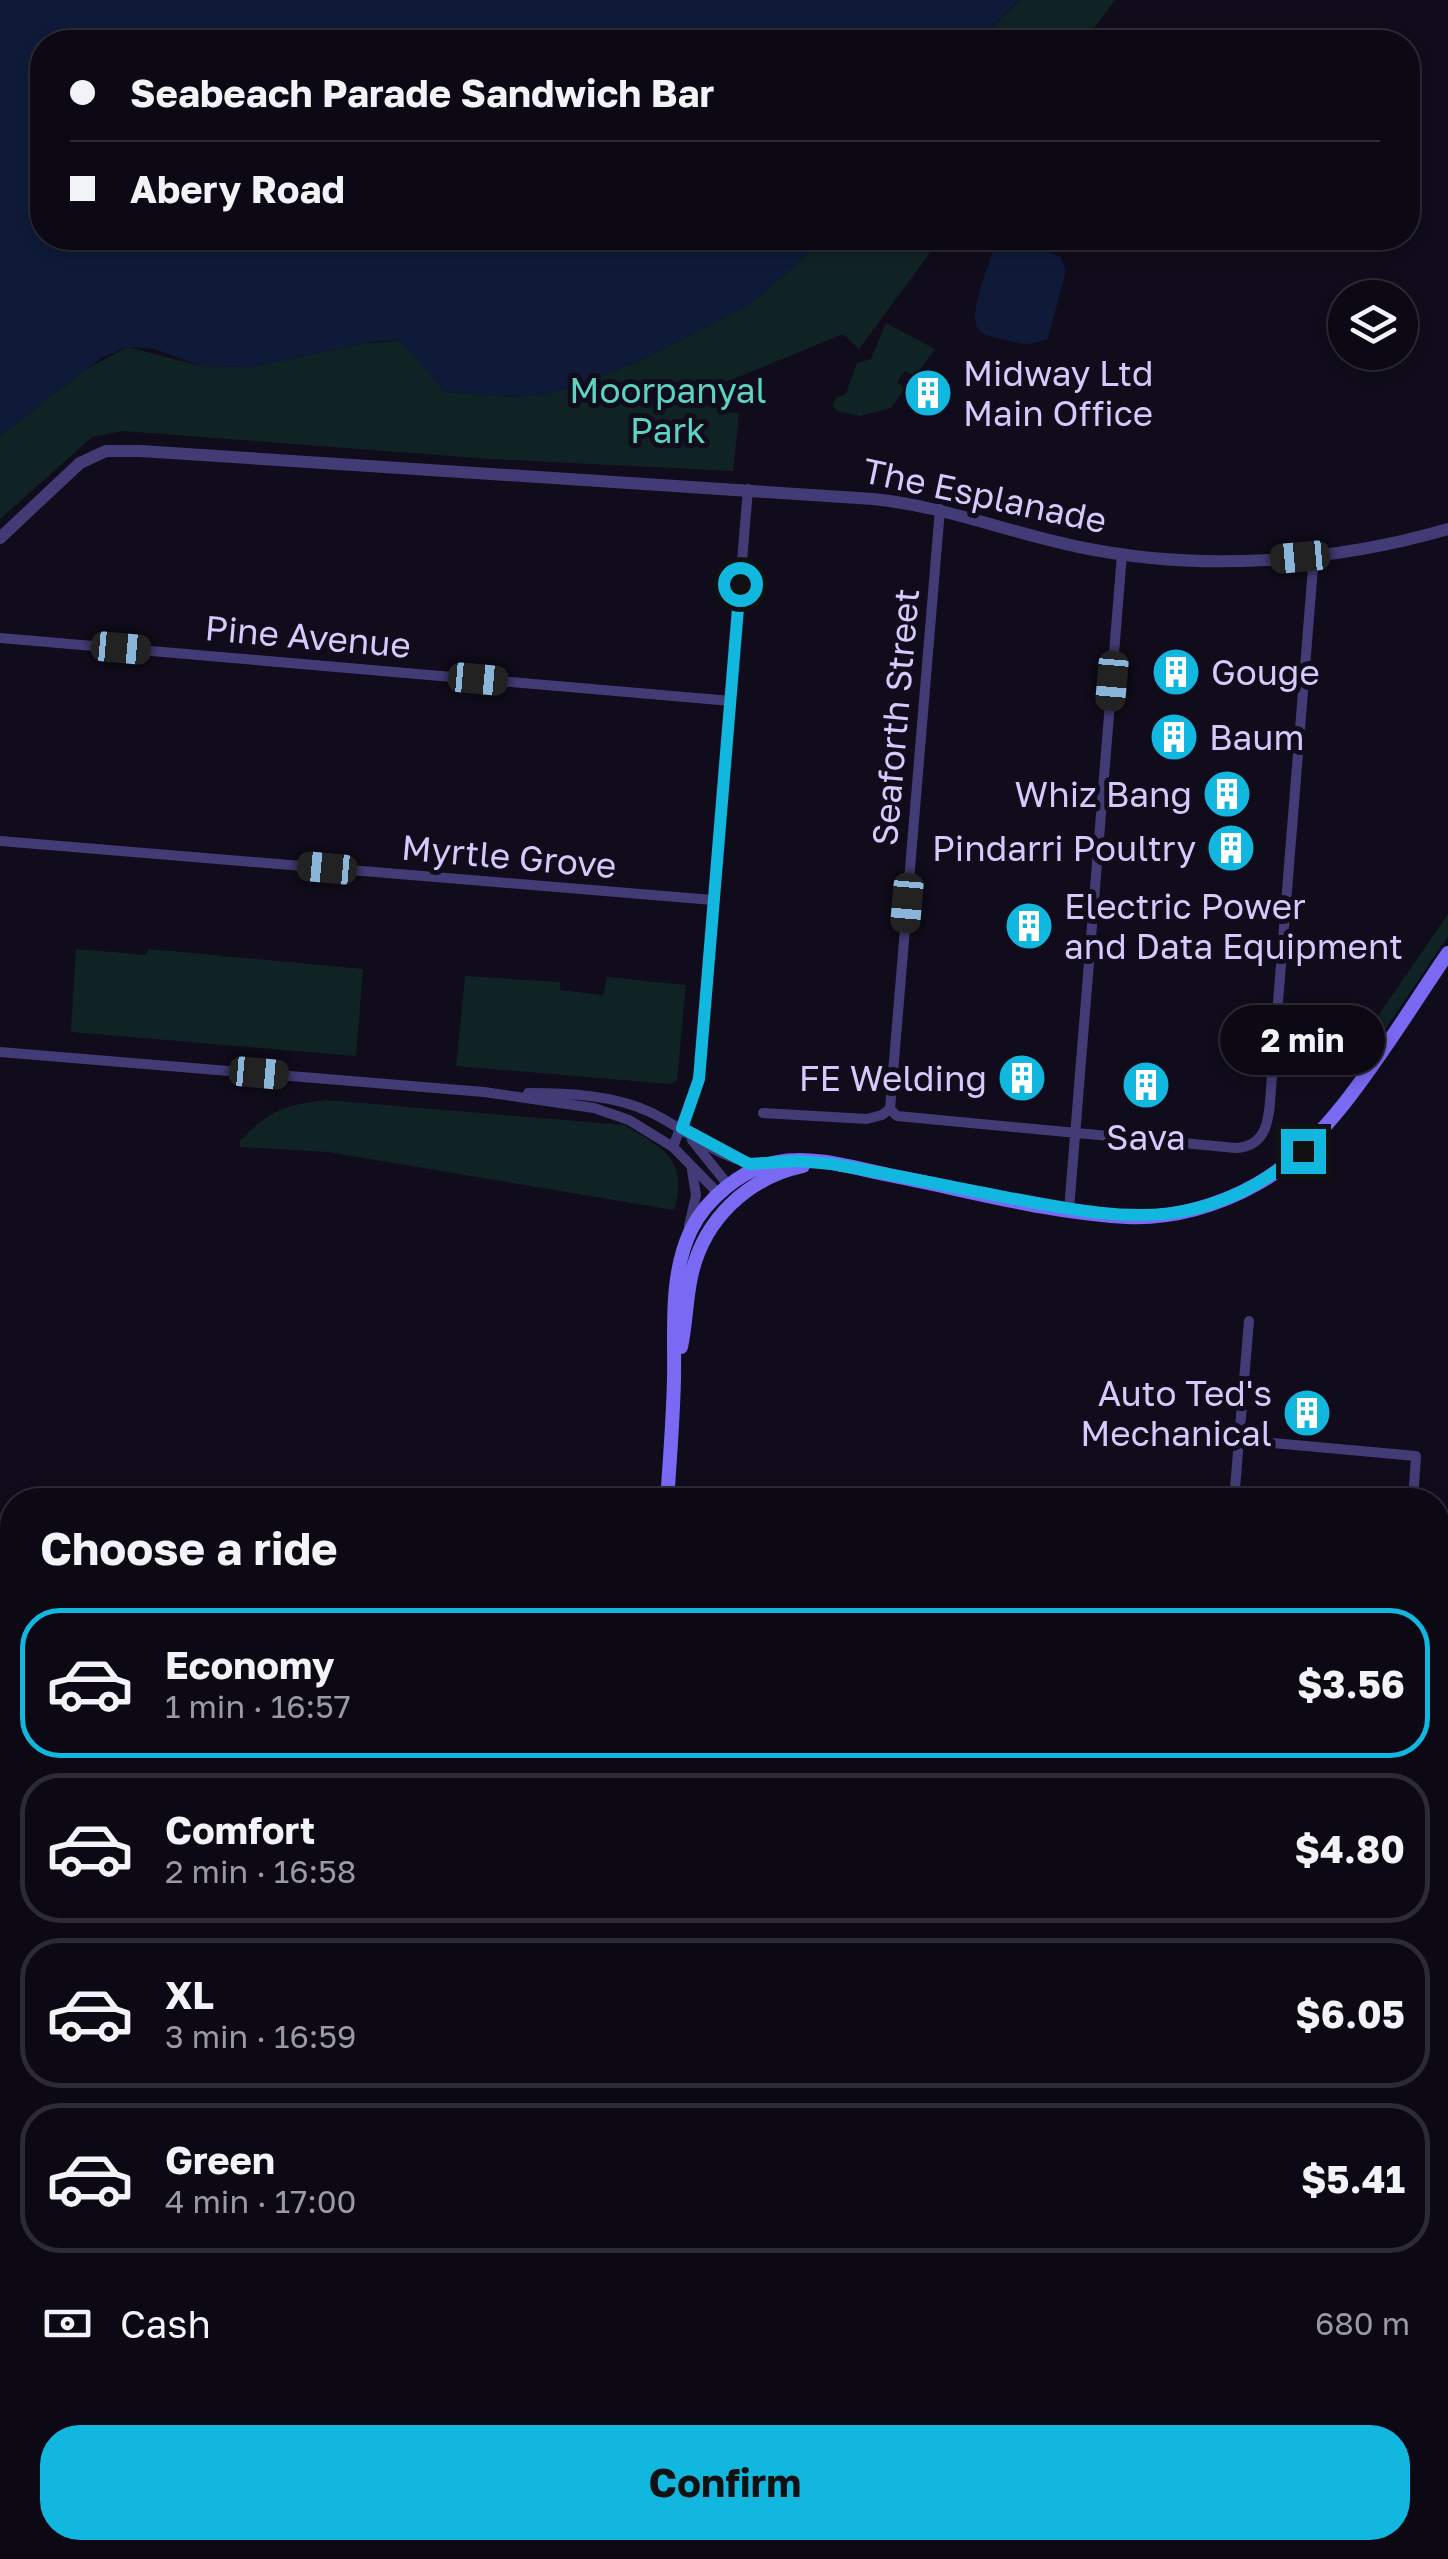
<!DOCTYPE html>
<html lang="en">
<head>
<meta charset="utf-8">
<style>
  :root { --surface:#0c0914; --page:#1a1722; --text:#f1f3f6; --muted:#9a9aa0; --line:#2c2a34; --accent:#12b7df }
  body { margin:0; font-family:"Golos Text",sans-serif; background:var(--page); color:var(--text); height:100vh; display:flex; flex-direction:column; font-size:38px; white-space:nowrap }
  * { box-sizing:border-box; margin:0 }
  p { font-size:32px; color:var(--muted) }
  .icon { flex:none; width:55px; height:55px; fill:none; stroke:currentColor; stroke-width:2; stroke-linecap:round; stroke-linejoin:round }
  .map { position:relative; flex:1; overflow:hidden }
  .drawer { position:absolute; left:0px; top:1488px; width:1450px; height:1072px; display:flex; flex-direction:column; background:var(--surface); border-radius:40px 40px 0 0; box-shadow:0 5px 15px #0003,0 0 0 2px var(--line) }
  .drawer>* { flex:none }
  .guide { position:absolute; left:30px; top:30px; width:1390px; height:220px; border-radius:40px; box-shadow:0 5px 15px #0003,0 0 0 2px var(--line); display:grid; align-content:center; height:220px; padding:0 40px; background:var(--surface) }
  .fabs { position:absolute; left:1328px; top:280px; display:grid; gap:20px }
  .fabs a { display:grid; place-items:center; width:90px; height:90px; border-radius:50%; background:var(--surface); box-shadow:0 5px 15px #0003,0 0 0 2px var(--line); font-size:50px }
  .end { position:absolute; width:45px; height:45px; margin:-22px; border:12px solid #12b7df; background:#111; box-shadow:0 0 0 5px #111 }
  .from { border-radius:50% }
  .bubble { position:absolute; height:70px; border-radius:35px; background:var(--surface); box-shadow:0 5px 15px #0003,0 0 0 2px var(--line); font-size:32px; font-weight:700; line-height:70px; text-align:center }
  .car { position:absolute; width:30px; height:60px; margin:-30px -15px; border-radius:12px; box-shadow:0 0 8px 2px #0007; background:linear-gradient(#222 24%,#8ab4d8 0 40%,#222 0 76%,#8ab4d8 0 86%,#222 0) }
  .guide b { display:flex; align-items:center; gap:35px; height:95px; font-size:38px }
  .guide b+b { border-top:2px solid var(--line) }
  .guide i { width:25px; height:25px; background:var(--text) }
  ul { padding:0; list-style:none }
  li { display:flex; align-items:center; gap:30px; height:150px; margin:0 20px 15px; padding:0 20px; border:5px solid var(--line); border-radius:40px }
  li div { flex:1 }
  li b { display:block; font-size:38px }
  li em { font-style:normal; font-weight:700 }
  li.on { border-color:var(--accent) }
  li>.icon { width:90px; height:90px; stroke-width:1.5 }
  h2 { padding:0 40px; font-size:45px; line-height:120px }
  .pay { display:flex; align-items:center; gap:25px; height:110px; padding:0 40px; font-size:38px }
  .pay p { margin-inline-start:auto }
  .cta { display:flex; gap:20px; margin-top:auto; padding:20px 40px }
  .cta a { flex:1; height:115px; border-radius:40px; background:var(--accent); color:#111; font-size:40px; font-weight:700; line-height:115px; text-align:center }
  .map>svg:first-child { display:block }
  .green { fill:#102324 }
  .water { fill:#0e1a38 }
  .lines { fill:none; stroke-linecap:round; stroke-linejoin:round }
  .minor { stroke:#433b76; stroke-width:10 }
  .tertiary { stroke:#433b76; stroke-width:12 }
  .secondary { stroke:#7a69f3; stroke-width:14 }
  .rail-casing { stroke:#12b7df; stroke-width:8 }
  .rail { stroke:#100c1b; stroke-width:4; stroke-dasharray:11; stroke-linecap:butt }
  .route { stroke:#12b7df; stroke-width:12 }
  .labels { text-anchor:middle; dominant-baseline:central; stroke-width:10; stroke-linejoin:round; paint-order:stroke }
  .poi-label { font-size:35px; fill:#d5cafb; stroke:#100c1b; text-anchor:start }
  .park-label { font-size:35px; fill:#5dd4c2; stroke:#100c1b }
  .street-label { font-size:35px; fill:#d5cafb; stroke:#100c1b }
</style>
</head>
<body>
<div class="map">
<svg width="1448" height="2559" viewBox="0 0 1448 2559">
  <rect width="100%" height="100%" fill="#100c1b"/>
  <!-- green -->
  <path class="green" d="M1020,0H1115L1084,42H977Z
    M825,238H941L859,349L843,334L726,382L725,411L739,414L733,471L491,459L123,431L92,437L0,519V436L88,368L128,347L200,366L252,367L365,343L401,341L445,392L513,397L548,394L583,384L643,359L751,304Z
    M886,323L935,349L915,376L905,371L897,382L905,388L891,408L860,416L837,411L832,405L836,398L846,394L857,363L871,359Z
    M1448,914V936L1378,1040L1367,1032Z
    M76,949L147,955L148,949L363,969L356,1056L71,1032Z
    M465,976L560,982V990L603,995L607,977L686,985L677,1080L670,1084L456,1066Z
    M327,1100L624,1125C663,1148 689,1159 674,1210L328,1152L240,1147V1141C270,1110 284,1105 327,1100Z"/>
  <!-- water -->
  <path class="water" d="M0,0H1019L977,42H42V238H825L751,304L643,359L583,384L549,394L513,397L445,392L400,341H375L252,367L200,366L155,349L128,347L101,358L0,436Z
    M1021,242L1061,257L1066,271L1048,338C1031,347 1021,344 1002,339C995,337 985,336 980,331C965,320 989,265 994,248Z"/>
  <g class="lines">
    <!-- minor -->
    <path class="minor" d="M0,638L731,701
      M0,841L713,900
      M0,1052L484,1092L594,1108L629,1120L673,1147L719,1194
      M528,1093C569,1093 613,1095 650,1112C686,1129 721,1162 761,1164
      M890,1109L940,509
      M763,1113L867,1119L882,1115L890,1109L897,1116L1236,1148C1269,1146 1269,1116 1271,1089L1314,555
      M692,1140L729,1186
      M673,1147L699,1079L748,489
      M1069,1210L1122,554
      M689,1226L696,1195L692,1170
      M1239,1440L1416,1456L1413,1500
      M667,1498L689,1500
      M1234,1500L1249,1321
      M0,1797L12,1798
      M279,2559L280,2548"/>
    <!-- tertiary -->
    <path class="tertiary" d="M0,538L80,463L106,451H140L873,499C944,506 1010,533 1079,547C1200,572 1331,563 1448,529
      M0,2504L12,2505
      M528,2548L628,2555"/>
    <!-- secondary -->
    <path class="secondary" d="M681,1347C686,1324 686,1300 691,1277C703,1220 747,1178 803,1166
      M667,1500C670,1460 673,1419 674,1379C675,1331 669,1276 691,1230C706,1199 742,1169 777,1162C813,1155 854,1168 889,1175C967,1190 1048,1213 1127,1217C1172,1219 1218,1206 1257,1184C1333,1142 1398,1025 1448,953
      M628,2559V2548"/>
    <!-- rail casing -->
    <g class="rail-casing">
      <path id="rail" d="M1438,1966L1448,1939
        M1438,2017L1448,1990
        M1204,2559L1209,2548
        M1226,2559L1231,2548"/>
    </g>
    <!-- rail -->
    <use href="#rail" class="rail"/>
  </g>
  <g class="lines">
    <!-- route -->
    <path class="route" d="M740,584L699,1079L682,1128L749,1164L798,1161L832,1164C895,1175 958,1188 1021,1200C1135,1222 1207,1230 1303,1151"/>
  </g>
  <!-- icons -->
  <defs>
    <g id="building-disc" transform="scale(2.5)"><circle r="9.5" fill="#12b7df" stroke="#100c1b"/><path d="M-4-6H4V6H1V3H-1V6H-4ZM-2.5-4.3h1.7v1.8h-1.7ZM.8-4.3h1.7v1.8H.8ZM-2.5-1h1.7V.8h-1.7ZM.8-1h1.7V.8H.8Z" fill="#fff"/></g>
  </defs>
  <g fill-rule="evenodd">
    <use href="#building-disc" x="928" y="393"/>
    <use href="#building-disc" x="1176" y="672"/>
    <use href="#building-disc" x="1174" y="737"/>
    <use href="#building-disc" x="1227" y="794"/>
    <use href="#building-disc" x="1231" y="848"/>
    <use href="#building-disc" x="1029" y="926"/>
    <use href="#building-disc" x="1022" y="1078"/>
    <use href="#building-disc" x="1146" y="1085"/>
    <use href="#building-disc" x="1307" y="1413"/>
  </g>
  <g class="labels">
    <!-- poi labels -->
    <g class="poi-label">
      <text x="963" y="373">Midway Ltd<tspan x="963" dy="40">Main Office</tspan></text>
      <text x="1211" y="672">Gouge</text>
      <text x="1209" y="737">Baum</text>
      <text x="1192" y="794" text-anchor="end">Whiz Bang</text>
      <text x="1196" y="848" text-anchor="end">Pindarri Poultry</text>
      <text x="1064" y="906">Electric Power<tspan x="1064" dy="40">and Data Equipment</tspan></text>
      <text x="987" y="1078" text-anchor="end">FE Welding</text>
      <text x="1146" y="1137" text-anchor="middle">Sava</text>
      <text x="1272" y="1393" text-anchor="end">Auto Ted's<tspan x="1272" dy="40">Mechanical</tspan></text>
    </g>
    <!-- park labels -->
    <g class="park-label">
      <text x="668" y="390">Moorpanyal<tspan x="668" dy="40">Park</tspan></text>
    </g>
    <!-- street labels -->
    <g class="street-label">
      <text transform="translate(985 495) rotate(12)">The Esplanade</text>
      <text transform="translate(308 636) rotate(5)">Pine Avenue</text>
      <text transform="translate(895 717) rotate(-85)">Seaforth Street</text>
      <text transform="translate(509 856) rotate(5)">Myrtle Grove</text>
    </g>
  </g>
</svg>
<div class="fabs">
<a><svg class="icon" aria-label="layers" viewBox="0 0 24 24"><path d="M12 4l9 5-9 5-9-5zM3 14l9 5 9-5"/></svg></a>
</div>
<i class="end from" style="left:740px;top:584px"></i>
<i class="end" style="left:1303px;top:1151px"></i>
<div class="bubble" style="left:1220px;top:1005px;width:165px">2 min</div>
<i class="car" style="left:1300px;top:557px;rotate:265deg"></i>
<i class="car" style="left:121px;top:648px;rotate:95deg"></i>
<i class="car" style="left:478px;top:679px;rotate:95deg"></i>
<i class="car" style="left:1112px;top:681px;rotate:185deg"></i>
<i class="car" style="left:327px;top:868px;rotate:275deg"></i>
<i class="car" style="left:907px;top:903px;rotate:185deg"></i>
<i class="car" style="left:259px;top:1073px;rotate:95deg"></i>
<div class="guide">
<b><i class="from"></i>Seabeach Parade Sandwich Bar</b>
<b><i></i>Abery Road</b>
</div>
<section class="drawer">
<h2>Choose a ride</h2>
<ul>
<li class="on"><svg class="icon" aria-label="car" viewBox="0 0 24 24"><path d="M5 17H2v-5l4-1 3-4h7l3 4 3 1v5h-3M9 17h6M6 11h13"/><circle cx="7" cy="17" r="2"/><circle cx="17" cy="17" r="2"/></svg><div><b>Economy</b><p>1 min · 16:57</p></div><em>$3.56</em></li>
<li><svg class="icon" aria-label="car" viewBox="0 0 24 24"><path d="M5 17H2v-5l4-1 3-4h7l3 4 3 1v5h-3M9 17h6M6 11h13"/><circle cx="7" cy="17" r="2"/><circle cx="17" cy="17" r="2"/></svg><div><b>Comfort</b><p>2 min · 16:58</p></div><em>$4.80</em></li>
<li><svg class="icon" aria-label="car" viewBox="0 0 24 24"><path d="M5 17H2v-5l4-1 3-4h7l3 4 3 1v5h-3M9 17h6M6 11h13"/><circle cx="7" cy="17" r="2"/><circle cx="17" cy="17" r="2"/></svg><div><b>XL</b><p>3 min · 16:59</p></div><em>$6.05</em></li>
<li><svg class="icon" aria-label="car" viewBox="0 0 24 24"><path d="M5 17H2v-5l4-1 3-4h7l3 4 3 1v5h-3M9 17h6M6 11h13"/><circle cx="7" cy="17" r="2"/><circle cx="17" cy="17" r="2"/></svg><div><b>Green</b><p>4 min · 17:00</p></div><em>$5.41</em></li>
</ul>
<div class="pay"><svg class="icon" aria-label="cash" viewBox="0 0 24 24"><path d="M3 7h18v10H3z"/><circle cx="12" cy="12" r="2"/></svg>Cash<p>680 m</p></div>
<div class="cta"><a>Confirm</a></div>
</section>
</div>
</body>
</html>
